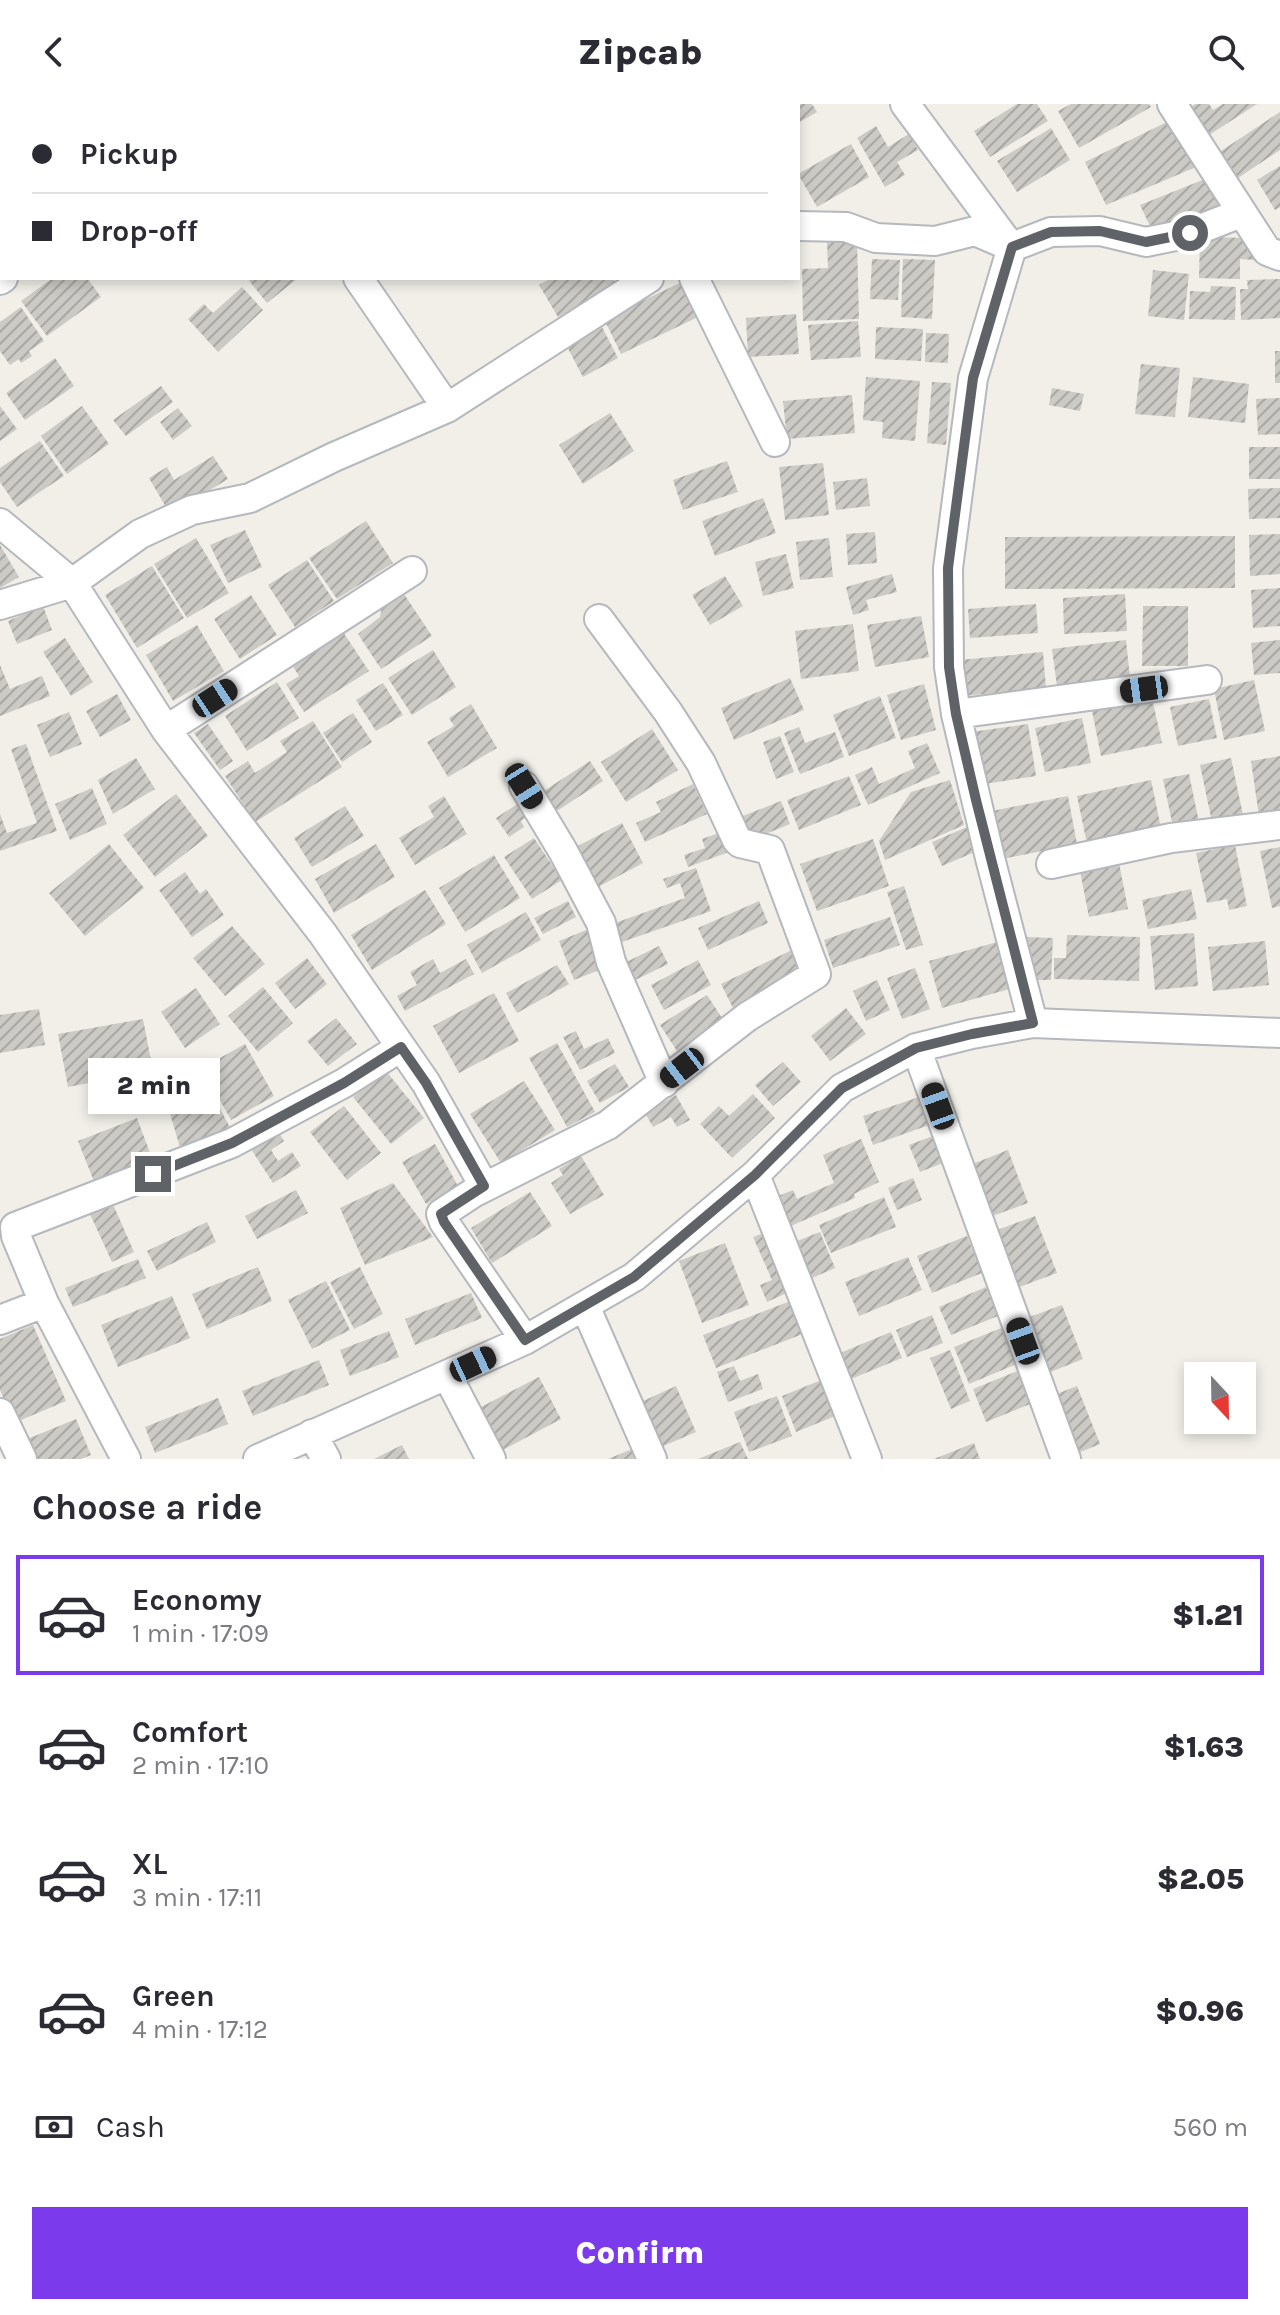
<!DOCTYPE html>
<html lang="en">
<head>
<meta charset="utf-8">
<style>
  :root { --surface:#fff; --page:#f2f2f3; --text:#2b2b33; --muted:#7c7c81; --line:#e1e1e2; --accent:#7c3aed }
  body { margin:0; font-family:Karla,sans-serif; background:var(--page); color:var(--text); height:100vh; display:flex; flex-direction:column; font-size:30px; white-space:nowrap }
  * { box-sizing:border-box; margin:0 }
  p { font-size:26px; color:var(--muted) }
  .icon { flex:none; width:44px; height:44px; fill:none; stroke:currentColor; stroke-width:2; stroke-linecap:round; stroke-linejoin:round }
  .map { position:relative; height:1355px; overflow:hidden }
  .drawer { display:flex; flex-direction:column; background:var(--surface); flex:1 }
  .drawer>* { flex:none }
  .top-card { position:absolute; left:0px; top:0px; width:800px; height:176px; box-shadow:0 4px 12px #0003; display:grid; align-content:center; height:176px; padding:0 32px; background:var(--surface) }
  .needle { width:52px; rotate:158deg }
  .buttons { position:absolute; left:1184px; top:1258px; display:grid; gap:16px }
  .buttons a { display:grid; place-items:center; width:72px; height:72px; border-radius:0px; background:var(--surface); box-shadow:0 4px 12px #0003; font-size:40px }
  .end { position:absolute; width:36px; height:36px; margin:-18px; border:10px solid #5f6368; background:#fff; box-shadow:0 0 0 4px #fff }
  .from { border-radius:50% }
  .bubble { position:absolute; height:56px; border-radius:0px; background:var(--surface); box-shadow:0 4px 12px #0003; font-size:26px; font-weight:800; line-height:56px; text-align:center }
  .car { position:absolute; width:24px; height:48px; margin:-24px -12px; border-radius:10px; box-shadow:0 0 6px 2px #0007; background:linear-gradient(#222 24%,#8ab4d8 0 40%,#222 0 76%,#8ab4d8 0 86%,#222 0) }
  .top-card b { display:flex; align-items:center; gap:28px; height:76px; font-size:30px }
  .top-card b+b { border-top:2px solid var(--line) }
  .top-card i { width:20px; height:20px; background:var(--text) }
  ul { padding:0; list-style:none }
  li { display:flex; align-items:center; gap:24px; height:120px; margin:0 16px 12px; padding:0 16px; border:4px solid transparent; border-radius:0px }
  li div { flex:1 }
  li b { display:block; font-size:30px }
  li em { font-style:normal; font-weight:800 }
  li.on { border-color:var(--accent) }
  li>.icon { width:72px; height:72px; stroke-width:1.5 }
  h2 { padding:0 32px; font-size:36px; line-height:96px }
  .pay { display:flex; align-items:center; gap:20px; height:88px; padding:0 32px; font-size:30px }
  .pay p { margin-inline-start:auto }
  .cta { display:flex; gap:16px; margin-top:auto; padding:16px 32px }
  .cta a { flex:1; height:92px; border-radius:0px; background:var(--accent); color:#fff; font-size:32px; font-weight:800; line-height:92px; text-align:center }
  header { display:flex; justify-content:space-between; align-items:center; height:104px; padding:0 32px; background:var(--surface); font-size:36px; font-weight:800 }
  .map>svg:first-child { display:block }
  .building { fill:url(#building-hatch) }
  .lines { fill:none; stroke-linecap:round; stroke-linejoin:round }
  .minor-casing { stroke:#b5b8bc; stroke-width:32 }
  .minor { stroke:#fff; stroke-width:28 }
  .route { stroke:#5f6368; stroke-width:10 }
</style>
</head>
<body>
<header><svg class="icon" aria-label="back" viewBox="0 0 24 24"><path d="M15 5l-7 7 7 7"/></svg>Zipcab<svg class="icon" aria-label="search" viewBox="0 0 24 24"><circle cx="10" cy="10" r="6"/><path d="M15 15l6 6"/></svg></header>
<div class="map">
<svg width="1280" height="1355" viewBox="0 0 1280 1355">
  <defs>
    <pattern id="building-hatch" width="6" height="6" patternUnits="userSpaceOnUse" patternTransform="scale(2)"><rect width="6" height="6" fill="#cccac5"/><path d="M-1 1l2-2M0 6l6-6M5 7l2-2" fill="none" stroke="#a9a8a4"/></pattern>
  </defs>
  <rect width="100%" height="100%" fill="#f1efe8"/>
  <!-- building -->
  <path class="building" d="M798,0H812L817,8L798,19Z
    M1017,0H1037L1048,17L990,53L974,27Z
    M1071,0H1149L1151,3L1079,44L1058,7Z
    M1195,0H1209L1213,6L1223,0H1257L1206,33L1188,5Z
    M1280,8V46L1235,76L1218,49Z
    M1173,15L1201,61L1106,101L1085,58Z
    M876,22L888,43L909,30L918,46L897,58L905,71L885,83L857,34Z
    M1051,24L1070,56L1017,88L997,57Z
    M851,40L869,73L817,103L798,70Z
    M1280,62V103L1275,106L1257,76Z
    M1210,73L1228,106L1170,127L1150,122L1140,101Z
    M1200,133L1256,134L1255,156L1240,155V175L1199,174Z
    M857,136L859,215L803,217L802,165L828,164L827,138Z
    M872,155L900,156L898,196L870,195Z
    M903,155L935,156L932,215L901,213Z
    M1153,166L1189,170L1184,216L1148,212Z
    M53,174H87L101,193L47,232L21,197Z
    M247,174H298L267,199Z
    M551,174H613L616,180L558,213L539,181Z
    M1280,175V214L1241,216L1240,185H1248L1247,176Z
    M682,178L698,213L621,250L604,215Z
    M1211,182L1236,183L1235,216L1189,215L1190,187L1210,188Z
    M242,183L263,206L218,248L188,215L204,200L213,209Z
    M21,203L44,237L29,247L32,252L21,259L19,255L10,261L0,247V218Z
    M796,210L799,250L748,253L746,214Z
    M858,217L861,253L811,256L808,221Z
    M600,219L618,254L583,273L564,237Z
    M876,223L923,225L921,257L875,255Z
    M926,229L949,230L948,259L925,258Z
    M1275,247H1280V279H1275Z
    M55,254L74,282L25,316L6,289Z
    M1141,260L1180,264L1175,313L1135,310Z
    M866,273L920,277L915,337L882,334L883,318L863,316Z
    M1193,273L1249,280L1245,319L1188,313Z
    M932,278L951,279L946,341L927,339Z
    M161,282L173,298L126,332L113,316Z
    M1052,284L1084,290L1080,307L1049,301Z
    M852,291L855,329L787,335L783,297Z
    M1280,294V330L1258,331L1256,295Z
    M0,302L17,325L0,337Z
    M82,302L109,340L67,370L41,332Z
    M178,304L192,322L173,336L160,318Z
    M610,309L634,347L583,380L559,341Z
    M40,337L64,372L17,403L0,378V364Z
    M1249,343H1280V375H1249Z
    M213,352L228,375L170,410L149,374L167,363L174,376Z
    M727,357L738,388L683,406L673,376Z
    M823,359L829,411L785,416L779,363Z
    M867,374L870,402L836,406L833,378Z
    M1280,384V414L1249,415L1248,385Z
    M763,394L776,429L715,452L702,417Z
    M366,417L393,459L337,495L309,454Z
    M245,426L262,463L228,479L210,441Z
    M875,428L877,459L848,461L846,430Z
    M1280,430V470L1250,472L1249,431Z
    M1235,432V484L1005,485V433Z
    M196,434L229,489L187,514L154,460Z
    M829,434L833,473L800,476L796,438Z
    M0,441L19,473L0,484Z
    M786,450L794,484L763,492L755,458Z
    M307,456L334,497L295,523L268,481Z
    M152,462L184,514L137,544L105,491Z
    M892,470L897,488L866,496L869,506L853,511L846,483Z
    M725,472L743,502L710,521L692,491Z
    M1280,484V522L1253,524L1251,486Z
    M402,487L432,532L381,565L358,530L380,513L382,501Z
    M1125,490L1127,527L1064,530L1063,494Z
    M251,491L277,531L240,555L214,515Z
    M1036,500L1038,529L970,534L968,505Z
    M43,502L52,526L17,540L8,517Z
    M1143,502H1188V562H1142Z
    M921,512L929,553L875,563L867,521Z
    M853,520L859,567L801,575L795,527Z
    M197,521L224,567L173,597L146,551Z
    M343,528L369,567L304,608L286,580L299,572L292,561Z
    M65,534L93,578L71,592L43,548Z
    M1126,536L1130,574L1057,582L1052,545Z
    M1280,536V569L1254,571L1251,539Z
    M433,546L456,583L412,611L388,574Z
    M1043,548L1046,584L963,592L959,556Z
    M0,561L10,585L42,572L50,592L0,612Z
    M790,574L804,606L734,636L721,604Z
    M1254,576L1265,627L1224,636L1214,585Z
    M277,578L299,614L247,647L225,612Z
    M383,579L403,611L376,627L356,596Z
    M924,580L936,626L901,636L887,591Z
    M117,590L131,616L100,633L86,607Z
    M880,592L896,634L849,652L833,611Z
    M1152,594L1162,639L1101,652L1092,607Z
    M1209,595L1217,634L1178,642L1170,603Z
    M471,600L497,644L448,673L427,638L454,622L449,614Z
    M69,608L82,640L50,653L37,621Z
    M353,609L372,638L342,658L323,629Z
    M1082,614L1091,659L1045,668L1035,624Z
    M313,617L342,663L255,718L225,672L248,657L255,669L287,648L280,637Z
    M208,620L233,657L220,666L194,629Z
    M1028,620L1036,672L978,681L971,628Z
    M799,623L805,639L835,628L844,653L800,670L784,629Z
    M652,625L678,666L626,698L601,658Z
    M780,632L794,668L776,675L763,638Z
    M927,639L940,669L868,701L855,671L872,663L879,680L915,664L908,647Z
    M26,640L57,727L0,747V710L7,729L37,719L11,645Z
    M1280,652V709L1259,712L1251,657Z
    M136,654L155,685L113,710L98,676Z
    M1231,654L1243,711L1212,718L1200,661Z
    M590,657L603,677L549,712L536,692Z
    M1189,670L1199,718L1173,723L1163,675Z
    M849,672L861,701L799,726L787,696Z
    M950,676L964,721L885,756L879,737L911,688Z
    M1151,676L1161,724L1087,740L1077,692Z
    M693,680L707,710L645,738L636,719L661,708L656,698Z
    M92,684L107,720L70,736L55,700Z
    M176,690L208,732L155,773L123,731Z
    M444,692L467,730L415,761L399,734L434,713L428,702Z
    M1068,692L1077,740L1002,755L992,707Z
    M781,697L790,720L749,737L740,713Z
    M519,699L528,712L521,717L524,723L509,733L496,714Z
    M345,702L364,732L312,763L294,734Z
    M622,719L643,759L596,784L574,744Z
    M967,723L977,747L942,762L932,738Z
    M722,728L729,748L688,763L684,751L705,744L702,735Z
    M534,734L562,776L532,795L504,753Z
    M873,735L889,782L817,807L800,760Z
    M109,740L144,784L85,832L49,789Z
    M376,740L395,773L334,809L315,775Z
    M1235,741L1247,802L1229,806L1227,795L1207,799L1196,749Z
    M1280,743V802L1272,804L1260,747Z
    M494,751L520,794L465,828L439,784Z
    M1119,759L1128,805L1089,813L1080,767Z
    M696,764L711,807L622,838L615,819L685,794L680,779L667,784L663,775Z
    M185,768L200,790L206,785L224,811L192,833L159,786Z
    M904,782L923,841L906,846L887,788Z
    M1191,785L1197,815L1148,825L1142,796Z
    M425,786L446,820L372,866L351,831Z
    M568,797L576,813L543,830L534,814Z
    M759,797L768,819L708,846L698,824Z
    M526,808L541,836L482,869L467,841Z
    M890,813L900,841L833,864L824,836Z
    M232,822L265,860L225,892L193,854Z
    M589,825L604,864L574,876L559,837Z
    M1194,829L1198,882L1155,886L1150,832Z
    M1067,831L1140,833L1139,877L1054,875V854H1066Z
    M1026,833L1053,834L1051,876H1025Z
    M1001,837L1013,884L942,904L929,857Z
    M1265,837L1269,881L1213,887L1208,843Z
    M659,842L668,860L627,880L618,862Z
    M792,846L803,870L733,904L721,880Z
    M307,854L327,880L295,905L275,879Z
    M433,855L440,869L466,855L474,870L405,907L397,892L417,881L410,868Z
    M698,856L711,881L664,906L651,881Z
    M557,861L569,880L517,909L506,889Z
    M915,864L930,905L902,915L887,874Z
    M877,876L890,906L866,917L853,887Z
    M263,883L293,919L258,948L228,912Z
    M196,884L220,920L185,944L161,908Z
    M494,889L519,937L459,969L433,922Z
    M707,891L724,917L677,947L660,921Z
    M846,904L866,930L830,957L811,932Z
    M39,905L45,941L0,949V911Z
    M336,914L357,940L328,962L307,937Z
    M143,915L153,967L68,983L58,930Z
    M576,927L584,945L608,934L615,949L580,966L563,933Z
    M557,939L595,1008L567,1023L529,954Z
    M245,940L274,992L231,1016L202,964Z
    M783,958L801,978L773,1002L755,981Z
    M615,960L629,983L600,999L587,977Z
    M386,967L424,1014L391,1040L353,993Z
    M204,975L232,1027L181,1047L166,996Z
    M524,977L555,1026L501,1059L470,1010Z
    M753,990L775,1014L732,1054L700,1020L719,1002L729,1012Z
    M676,991L690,1016L677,1023L671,1013L653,1023L645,1009Z
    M922,992L932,1020L873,1041L863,1012Z
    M344,1002L381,1049L347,1076L310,1028Z
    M137,1014L153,1057L95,1080L78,1037Z
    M276,1024L284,1037L271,1046L278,1057L292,1048L301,1062L273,1079L249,1042Z
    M933,1032L943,1059L920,1068L909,1041Z
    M861,1035L879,1078L854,1090L855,1094L784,1125L771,1095L793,1086L797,1095L834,1079L823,1051Z
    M435,1040L458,1082L426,1100L402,1058Z
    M1008,1046L1028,1099L984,1115L965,1063Z
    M581,1052L604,1091L570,1110L551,1079L563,1071L559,1065Z
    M913,1074L922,1096L897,1106L888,1084Z
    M393,1079L433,1133L365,1161L340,1104Z
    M296,1086L308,1109L257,1135L245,1112Z
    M530,1088L552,1122L492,1159L471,1124Z
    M884,1093L896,1123L831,1149L819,1121Z
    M112,1098L134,1148L112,1158L89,1108Z
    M1035,1112L1057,1169L1011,1186L989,1129Z
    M207,1118L216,1138L157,1167L147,1147Z
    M767,1128L793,1186L767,1198L760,1181L772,1176L753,1133Z
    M820,1128L835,1164L812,1174L797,1137Z
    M967,1132L982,1169L932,1189L917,1152Z
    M725,1139L749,1201L702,1219L679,1157Z
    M908,1153L922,1186L859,1212L845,1178Z
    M138,1155L146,1174L73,1203L65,1184Z
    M258,1163L272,1197L207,1225L192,1190Z
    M360,1163L383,1210L354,1225L330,1178Z
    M326,1177L350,1226L312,1245L288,1196Z
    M986,1183L998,1212L951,1231L939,1203Z
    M471,1189L482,1214L415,1241L405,1215Z
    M172,1192L190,1234L118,1263L101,1221Z
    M793,1196L805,1229L716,1264L703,1231Z
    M1062,1201L1083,1255L1048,1269L1027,1214Z
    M932,1211L943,1239L907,1253L896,1226Z
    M33,1221L66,1297L14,1319L0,1286V1235Z
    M1004,1223L1019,1259L969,1280L954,1243Z
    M389,1227L399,1253L350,1272L340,1246Z
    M891,1228L902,1254L851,1275L840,1249Z
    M950,1246L970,1297L951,1305L930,1254Z
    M319,1256L329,1281L253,1312L242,1287Z
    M734,1262L740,1277L758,1270L763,1285L728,1298L717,1268Z
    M1022,1265L1035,1298L986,1318L973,1285Z
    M831,1272L845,1308L796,1328L782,1292Z
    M539,1273L561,1315L501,1347L479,1304Z
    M676,1282L696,1328L661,1343L641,1298Z
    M1077,1282L1100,1340L1073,1351L1049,1293Z
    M777,1292L792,1332L749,1348L734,1308Z
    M218,1294L228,1320L155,1349L145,1323Z
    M76,1315L91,1351L81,1355H33L25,1336Z
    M740,1338L748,1355H698Z
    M974,1339L980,1355H934Z
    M644,1340L651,1355H608Z
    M402,1341L409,1355H374Z"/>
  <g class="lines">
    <!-- minor casing -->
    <g class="minor-casing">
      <path id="minor" d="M227,0L228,2
        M585,0L586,2
        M905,0L1011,143
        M1172,0L1267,147L1280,152
        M175,2L177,0
        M798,122L846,123L876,134L935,137L975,127L1012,143L1051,128L1100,127L1146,138L1190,129L1241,109
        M1012,143L973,274L948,464L949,563L956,610L990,754L1033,919
        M358,174L447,304
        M694,174L775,338
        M0,176L3,174
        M0,419L72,479L166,626L323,830L426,979L484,1082
        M0,501L72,479L140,430L192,406L250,394L334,353L447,304L649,174
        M956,610L1207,576
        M166,626L412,467
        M524,682L563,747L601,819L611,858L664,979
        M1051,760L1171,734L1280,721
        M916,944L1066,1355
        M755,1071L867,1355
        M585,1202L652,1355
        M0,1216L44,1199
        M525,1236L444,1118L441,1110L473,1089L608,1021L747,913L816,870L770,746L740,739L737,736L701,659L668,608L599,515
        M447,1271L491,1355
        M0,1309L22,1355
        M312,1330L326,1355
        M126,1355L44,1199L16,1132L15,1123L232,1039L344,979L401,943
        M258,1355L525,1236L634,1173L755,1071L842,984L916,944L972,930L1033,919L1280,929"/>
    </g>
    <!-- minor -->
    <use href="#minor" class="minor"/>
  </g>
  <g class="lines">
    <!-- route -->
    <path class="route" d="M153,1070L232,1039L344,979L401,943L426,979L484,1082L441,1110L444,1118L525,1236L634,1173L755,1071L842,984L916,944L972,930L1033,919L976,696L956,610L949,563L948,464L973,274L1012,143L1051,128L1100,127L1146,138L1190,129"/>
  </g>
</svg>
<div class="buttons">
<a><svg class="needle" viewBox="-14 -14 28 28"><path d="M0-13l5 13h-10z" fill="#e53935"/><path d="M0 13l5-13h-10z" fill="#7c7c81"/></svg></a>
</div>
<i class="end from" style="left:1190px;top:129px"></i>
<i class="end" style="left:153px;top:1070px"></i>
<div class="bubble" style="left:88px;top:954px;width:132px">2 min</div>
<i class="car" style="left:1144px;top:585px;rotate:262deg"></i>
<i class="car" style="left:215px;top:594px;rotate:57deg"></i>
<i class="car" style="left:524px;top:682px;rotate:148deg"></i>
<i class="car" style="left:682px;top:964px;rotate:232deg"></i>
<i class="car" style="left:938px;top:1002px;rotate:340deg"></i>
<i class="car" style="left:1023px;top:1237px;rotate:340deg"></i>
<i class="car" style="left:473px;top:1260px;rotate:65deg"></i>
<div class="top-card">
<b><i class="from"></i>Pickup</b>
<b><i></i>Drop-off</b>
</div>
</div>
<section class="drawer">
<h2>Choose a ride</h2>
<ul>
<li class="on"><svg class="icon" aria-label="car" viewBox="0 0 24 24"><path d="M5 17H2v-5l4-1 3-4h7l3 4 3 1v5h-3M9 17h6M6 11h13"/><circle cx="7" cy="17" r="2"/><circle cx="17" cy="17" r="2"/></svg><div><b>Economy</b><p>1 min · 17:09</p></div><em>$1.21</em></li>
<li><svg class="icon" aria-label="car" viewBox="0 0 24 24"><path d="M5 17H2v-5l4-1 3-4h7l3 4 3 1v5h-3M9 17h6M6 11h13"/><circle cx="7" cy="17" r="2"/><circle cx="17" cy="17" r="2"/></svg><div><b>Comfort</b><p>2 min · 17:10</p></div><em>$1.63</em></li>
<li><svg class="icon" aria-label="car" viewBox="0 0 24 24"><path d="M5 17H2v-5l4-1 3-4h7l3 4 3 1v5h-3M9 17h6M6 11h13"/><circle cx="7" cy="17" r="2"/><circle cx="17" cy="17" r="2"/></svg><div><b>XL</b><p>3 min · 17:11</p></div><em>$2.05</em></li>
<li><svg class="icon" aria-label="car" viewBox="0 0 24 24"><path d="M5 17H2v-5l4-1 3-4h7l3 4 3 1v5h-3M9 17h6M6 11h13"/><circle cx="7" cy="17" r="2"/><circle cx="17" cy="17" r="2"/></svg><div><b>Green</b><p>4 min · 17:12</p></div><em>$0.96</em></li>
</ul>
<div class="pay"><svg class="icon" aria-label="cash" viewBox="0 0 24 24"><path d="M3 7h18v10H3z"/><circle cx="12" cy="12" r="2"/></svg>Cash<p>560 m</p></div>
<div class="cta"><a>Confirm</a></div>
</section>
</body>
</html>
